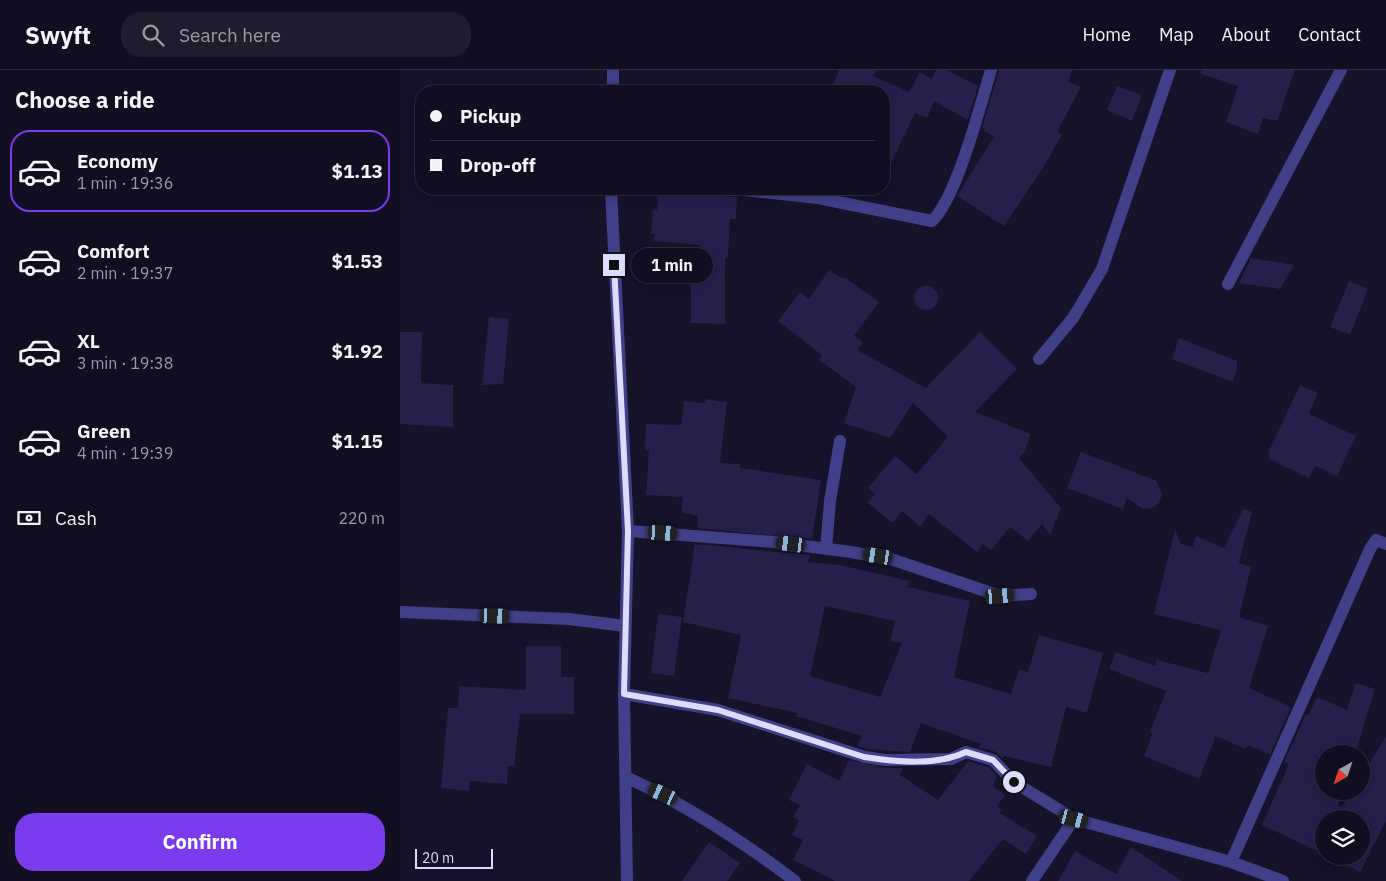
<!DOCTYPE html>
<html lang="en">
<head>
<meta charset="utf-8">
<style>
  :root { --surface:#100e20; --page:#1e1c2d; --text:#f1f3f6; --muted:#9c9ca5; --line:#302e3e; --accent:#7c3aed }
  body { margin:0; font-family:"IBM Plex Sans",sans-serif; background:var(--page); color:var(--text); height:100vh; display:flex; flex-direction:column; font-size:19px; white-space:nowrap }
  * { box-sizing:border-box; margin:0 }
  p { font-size:16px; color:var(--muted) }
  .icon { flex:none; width:28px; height:28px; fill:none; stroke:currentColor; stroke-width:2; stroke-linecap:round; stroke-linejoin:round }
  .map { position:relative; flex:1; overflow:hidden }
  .drawer { display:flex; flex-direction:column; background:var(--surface); width:400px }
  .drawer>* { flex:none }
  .top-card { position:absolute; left:15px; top:15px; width:475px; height:110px; border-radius:20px; box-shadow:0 2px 12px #0003,0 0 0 1px var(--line); display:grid; align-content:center; height:110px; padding:0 15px; background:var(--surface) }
  .needle { width:32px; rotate:220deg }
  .buttons { position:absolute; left:915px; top:675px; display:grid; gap:10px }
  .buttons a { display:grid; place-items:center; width:55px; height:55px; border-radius:50%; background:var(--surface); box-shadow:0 2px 12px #0003,0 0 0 1px var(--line); font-size:25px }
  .scale { position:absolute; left:15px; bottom:12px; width:78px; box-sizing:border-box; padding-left:5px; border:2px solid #dedcfe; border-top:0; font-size:14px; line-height:18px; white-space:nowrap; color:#dedcfe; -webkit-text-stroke:4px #15122a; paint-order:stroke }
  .end { position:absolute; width:22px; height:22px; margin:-11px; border:6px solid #dedcfe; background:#111; box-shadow:0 0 0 2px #111 }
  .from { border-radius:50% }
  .bubble { position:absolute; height:35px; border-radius:18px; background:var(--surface); box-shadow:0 2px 12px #0003,0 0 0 1px var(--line); font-size:16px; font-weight:800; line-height:35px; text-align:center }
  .car { position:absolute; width:15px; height:30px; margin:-15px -8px; border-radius:6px; box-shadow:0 0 4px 1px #0007; background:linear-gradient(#222 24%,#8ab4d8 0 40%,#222 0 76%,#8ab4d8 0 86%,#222 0) }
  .top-card b { display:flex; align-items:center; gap:18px; height:48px; font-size:19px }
  .top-card b+b { border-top:1px solid var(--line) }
  .top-card i { width:12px; height:12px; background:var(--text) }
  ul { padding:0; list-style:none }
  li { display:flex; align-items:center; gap:15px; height:82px; margin:0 10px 8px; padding:0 5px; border:2px solid transparent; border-radius:20px }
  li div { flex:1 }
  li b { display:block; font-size:19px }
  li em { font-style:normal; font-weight:800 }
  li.on { border-color:var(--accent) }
  li>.icon { width:45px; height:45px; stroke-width:1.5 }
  h2 { padding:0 15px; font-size:22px; line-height:60px }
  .pay { display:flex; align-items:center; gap:12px; height:55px; padding:0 15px; font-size:19px }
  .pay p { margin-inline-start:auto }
  .primary-button { display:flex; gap:10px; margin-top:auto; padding:10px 15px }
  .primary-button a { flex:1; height:58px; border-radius:20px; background:var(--accent); color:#fff; font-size:20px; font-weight:800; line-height:58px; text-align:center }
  header { display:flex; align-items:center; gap:30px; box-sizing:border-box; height:70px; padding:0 25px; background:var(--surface); border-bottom:1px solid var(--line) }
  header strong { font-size:24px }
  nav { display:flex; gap:28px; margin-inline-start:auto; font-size:18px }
  .search { width:350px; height:45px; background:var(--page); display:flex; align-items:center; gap:12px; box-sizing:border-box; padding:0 18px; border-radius:20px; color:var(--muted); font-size:19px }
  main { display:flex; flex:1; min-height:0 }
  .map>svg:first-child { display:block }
  .building { fill:#251f4a; fill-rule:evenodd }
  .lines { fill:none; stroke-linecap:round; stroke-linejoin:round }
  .street { stroke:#3f4087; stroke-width:12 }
  .route { stroke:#dedcfe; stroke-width:6 }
</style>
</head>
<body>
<header>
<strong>Swyft</strong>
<div class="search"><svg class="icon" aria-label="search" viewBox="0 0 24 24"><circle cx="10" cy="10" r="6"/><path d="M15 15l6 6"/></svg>Search here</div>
<nav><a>Home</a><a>Map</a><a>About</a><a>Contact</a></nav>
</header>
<main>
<section class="drawer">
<h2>Choose a ride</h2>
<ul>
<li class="on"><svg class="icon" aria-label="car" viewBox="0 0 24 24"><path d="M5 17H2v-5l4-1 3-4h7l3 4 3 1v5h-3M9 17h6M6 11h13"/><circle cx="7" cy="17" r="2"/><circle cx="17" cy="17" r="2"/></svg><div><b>Economy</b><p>1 min · 19:36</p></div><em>$1.13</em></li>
<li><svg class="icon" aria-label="car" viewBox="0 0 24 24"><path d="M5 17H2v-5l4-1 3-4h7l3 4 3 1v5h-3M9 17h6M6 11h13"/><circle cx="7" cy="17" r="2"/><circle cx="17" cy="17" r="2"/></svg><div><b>Comfort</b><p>2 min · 19:37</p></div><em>$1.53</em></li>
<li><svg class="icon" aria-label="car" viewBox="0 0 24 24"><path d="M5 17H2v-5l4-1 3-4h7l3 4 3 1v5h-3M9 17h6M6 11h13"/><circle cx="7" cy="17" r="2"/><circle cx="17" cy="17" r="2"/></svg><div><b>XL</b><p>3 min · 19:38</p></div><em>$1.92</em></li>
<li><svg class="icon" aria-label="car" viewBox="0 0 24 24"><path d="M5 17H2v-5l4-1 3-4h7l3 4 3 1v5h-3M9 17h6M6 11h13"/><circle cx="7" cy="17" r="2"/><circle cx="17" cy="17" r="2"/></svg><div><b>Green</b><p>4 min · 19:39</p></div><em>$1.15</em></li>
</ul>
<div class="pay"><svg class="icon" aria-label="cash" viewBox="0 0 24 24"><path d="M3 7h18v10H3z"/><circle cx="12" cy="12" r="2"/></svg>Cash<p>220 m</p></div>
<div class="primary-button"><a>Confirm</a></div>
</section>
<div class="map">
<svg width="986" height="811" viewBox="0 0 986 811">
  <rect width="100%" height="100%" fill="#15122a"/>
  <!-- building -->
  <path class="building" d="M439,0H476L473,6L509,22L520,2L532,9L536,0H547L578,16L568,50L534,31L527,48L515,43L484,108V21H431Z
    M599,0H673L668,12L681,17L657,62L662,64L644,96L604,156L557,126L594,67L584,61L585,59L582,58Z
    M801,0H895L877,51L863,48L858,64L826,52L838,16L801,4Z
    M717,16L742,25L732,51L707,40Z
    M258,123L337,127L336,149H330L328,188H325V254L291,253V213H297L300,175L254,171L255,164H251L253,140H257Z
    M851,188L894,195L880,219L839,213Z
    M429,200L443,209L444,207L479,232L454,266L463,272L457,280L526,318L580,262L617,299L575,342L631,364L624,383L619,388L661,438L650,465L642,454L628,471L610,457L591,480L583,474L577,482L529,444L520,456L502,441L492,453L468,433L475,424L468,418L495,386L517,404L548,367L513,333L490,368L444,353L456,317L419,290L422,285L378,251L400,222L409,229Z
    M949,211L968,219L950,265L930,257Z
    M514 228a12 12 0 1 1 24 0a12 12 0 1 1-24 0Z
    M89,247L109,249L103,314L82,315Z
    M0,262H22L21,313L53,315V357L0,354Z
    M779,268L837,291V299L833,312L772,289Z
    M900,315L918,323L909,344L956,366L937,406L915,396L909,408L869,389V381Z
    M305,329L327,332L320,393L340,394V398L421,410L412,469L297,458L298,446L281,442L283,427L246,425L249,380H245L246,354L281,355L284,331L305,333Z
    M681,382L757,411L762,425L759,433L752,438L743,439L727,428L723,439L667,418Z
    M843,439L852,442L839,493L851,497L839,547L868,556L849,618L891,637L870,685L848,675L846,679L816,666L799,709L744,686L753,663L750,662L766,621L709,599L716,582L755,596L757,590L808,603L821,560L754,544L775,460L781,474L793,477L796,466L824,478Z
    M295,474L410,485L408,492L440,495L509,511L508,517L570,531L554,607L611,624L619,600L628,602L639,565L703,583L687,643L666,637L651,697L604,686L603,689L596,682L578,677L581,674L521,653L510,682L467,679L457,676L462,666L396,646L398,643L328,628L341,565L283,552ZM425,536L495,551L490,571L502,573L480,627L410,606Z
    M258,544L282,547L274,606L251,603Z
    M126,576H161V607H174V644H120L114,696H108L107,714L70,711L69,721L41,718L48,638H58L59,616L126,620Z
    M956,613L975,619L955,684H924V721H943L938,736L942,737L952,721H961V706L986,667V751L960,802L929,786H961V749H924V784L862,755L889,694L884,692L906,644L908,645L917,627L947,640Z
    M449,690L484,698H503L500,705L538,730L568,691L589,697L597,706L593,716L605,725L597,736L602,740L600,743L637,766L626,784L603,769L569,811H435L393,790L403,770L392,765L399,751L393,747L400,735L389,730L407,694L439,711Z
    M309,772L340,793L327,811H282Z
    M731,777L782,811H658L675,781L716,804Z"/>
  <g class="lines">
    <!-- street -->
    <path class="street" d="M213,0V21
      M211,119L228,461L224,624L227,811
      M334,119L418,128L532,151C557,127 580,36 591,0
      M828,214L941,0
      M639,289L673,248L702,199L770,0
      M228,461L374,472L451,482L491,489L600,526L631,524
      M426,479L430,431L440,371
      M0,542L169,549L225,556
      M224,624L318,640L465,687L485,690L551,689L566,682L593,690L614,712L674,749L831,792L883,811
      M226,707C286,735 342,771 395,811
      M831,792L970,479L976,470L986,474
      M632,811L674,749"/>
  </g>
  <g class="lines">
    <!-- route -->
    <path class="route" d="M214,195L228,461L224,624L318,640L464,687C496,692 537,696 566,682L593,690L614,712"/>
  </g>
</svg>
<div class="buttons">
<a><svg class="needle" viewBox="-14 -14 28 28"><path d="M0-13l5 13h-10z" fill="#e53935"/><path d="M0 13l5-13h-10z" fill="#9c9ca5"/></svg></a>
<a><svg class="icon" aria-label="layers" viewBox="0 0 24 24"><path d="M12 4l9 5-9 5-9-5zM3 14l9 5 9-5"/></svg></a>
</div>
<div class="scale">20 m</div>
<i class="end from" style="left:614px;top:712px"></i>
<i class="end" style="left:214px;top:195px"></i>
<div class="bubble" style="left:231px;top:178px;width:82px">1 min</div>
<i class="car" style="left:263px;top:463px;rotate:93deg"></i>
<i class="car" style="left:391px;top:474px;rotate:277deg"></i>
<i class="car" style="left:478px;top:486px;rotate:279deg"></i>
<i class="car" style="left:600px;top:526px;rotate:86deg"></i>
<i class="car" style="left:95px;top:546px;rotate:92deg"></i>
<i class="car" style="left:263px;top:724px;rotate:295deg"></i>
<i class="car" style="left:674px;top:749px;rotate:105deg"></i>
<div class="top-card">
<b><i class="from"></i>Pickup</b>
<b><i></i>Drop-off</b>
</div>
</div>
</main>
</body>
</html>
